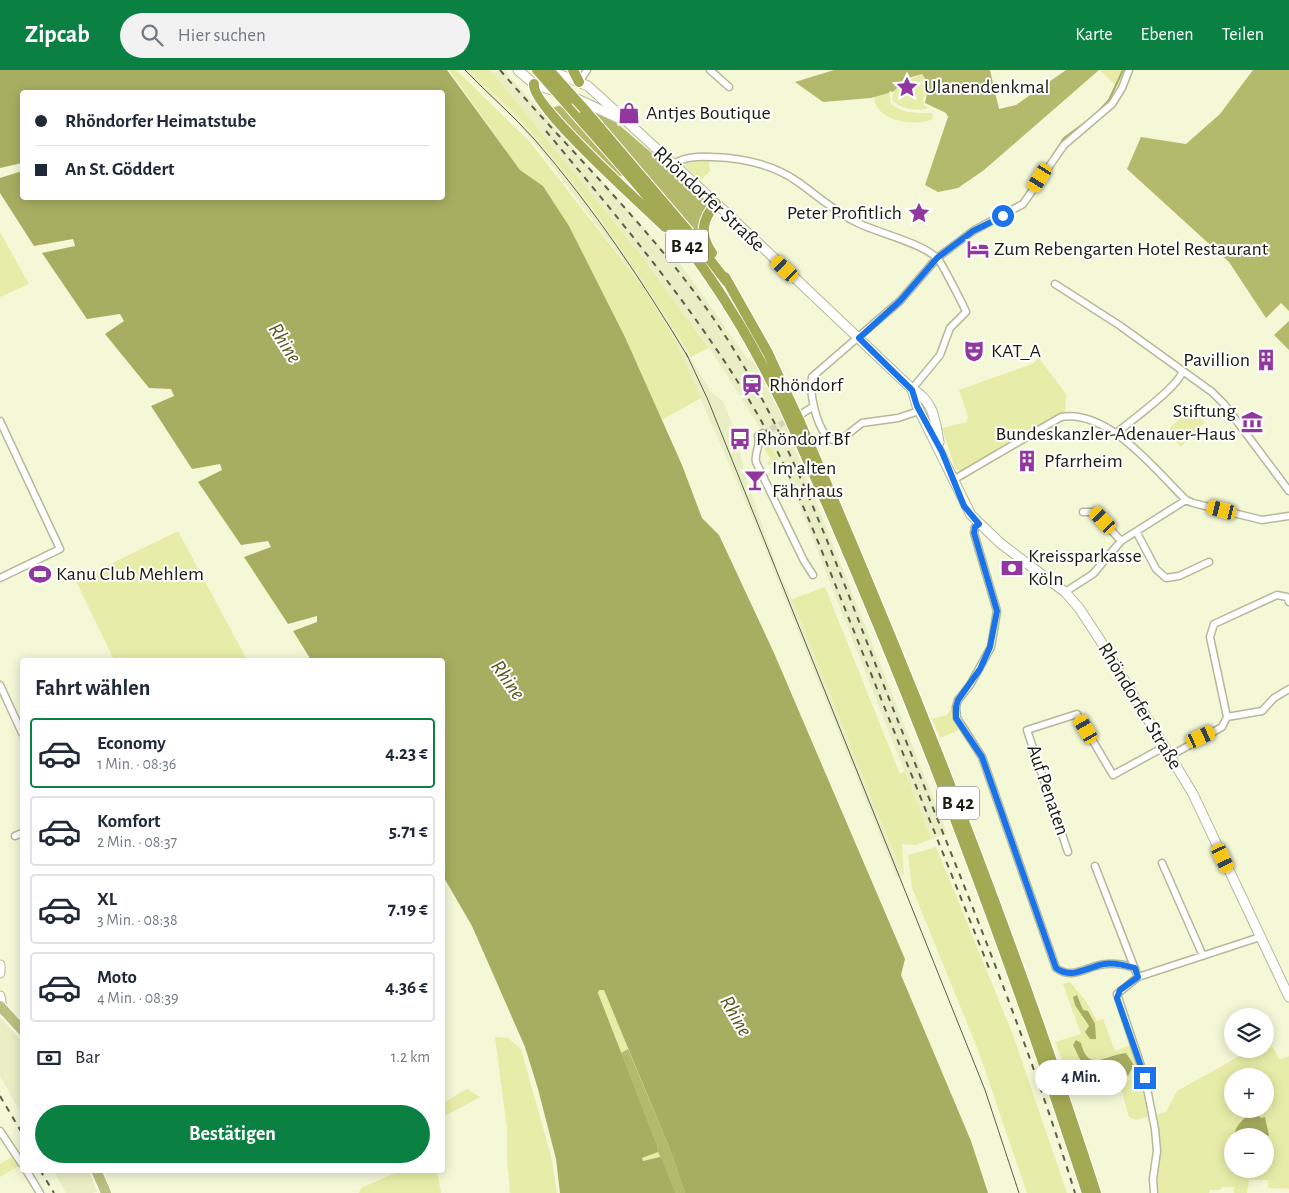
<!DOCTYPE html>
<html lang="de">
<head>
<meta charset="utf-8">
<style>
  :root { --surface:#fff; --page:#f2f2f3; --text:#1f2937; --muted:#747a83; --line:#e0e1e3; --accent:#0b8043 }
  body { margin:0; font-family:"Alegreya Sans",sans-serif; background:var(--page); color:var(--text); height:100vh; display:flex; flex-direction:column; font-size:19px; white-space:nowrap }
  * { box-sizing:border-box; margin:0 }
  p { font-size:16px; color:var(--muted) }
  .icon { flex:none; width:28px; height:28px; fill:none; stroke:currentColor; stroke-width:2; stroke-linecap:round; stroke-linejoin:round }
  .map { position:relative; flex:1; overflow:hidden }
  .drawer { position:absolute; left:20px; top:588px; width:425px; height:515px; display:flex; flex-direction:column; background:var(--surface); border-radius:5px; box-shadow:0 2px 12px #0003 }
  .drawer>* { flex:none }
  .hud { position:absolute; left:20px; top:20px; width:425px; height:110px; border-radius:5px; box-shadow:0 2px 12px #0003; display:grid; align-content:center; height:110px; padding:0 15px; background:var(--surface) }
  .controls { position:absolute; left:1224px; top:938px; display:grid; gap:10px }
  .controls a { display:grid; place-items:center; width:50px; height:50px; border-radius:50%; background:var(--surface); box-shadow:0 2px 12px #0003; font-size:25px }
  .end { position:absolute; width:22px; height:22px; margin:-11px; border:6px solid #1a73e8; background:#fff; box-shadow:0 0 0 2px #fff }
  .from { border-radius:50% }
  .bubble { position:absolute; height:35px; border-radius:18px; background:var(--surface); box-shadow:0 2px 12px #0003; font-size:16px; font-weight:700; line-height:35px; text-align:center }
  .car { position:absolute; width:15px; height:30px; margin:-15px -8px; border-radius:6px; box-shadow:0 0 4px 1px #0007; background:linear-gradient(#f5c518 24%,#345 0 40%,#f5c518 0 76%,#345 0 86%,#f5c518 0) }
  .hud b { display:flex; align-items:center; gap:18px; height:48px; font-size:19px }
  .hud b+b { border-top:1px solid var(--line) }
  .hud i { width:12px; height:12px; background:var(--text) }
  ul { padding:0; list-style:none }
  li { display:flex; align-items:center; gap:15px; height:70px; margin:0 10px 8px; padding:0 5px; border:2px solid var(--line); border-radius:5px }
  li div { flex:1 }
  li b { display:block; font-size:19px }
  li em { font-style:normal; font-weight:700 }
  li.selected { border-color:var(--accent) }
  li>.icon { width:45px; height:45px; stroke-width:1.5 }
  h2 { padding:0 15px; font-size:22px; line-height:60px }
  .pay { display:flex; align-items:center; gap:12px; height:55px; padding:0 15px; font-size:19px }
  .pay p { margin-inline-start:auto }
  .action { display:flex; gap:10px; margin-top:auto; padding:10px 15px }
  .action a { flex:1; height:58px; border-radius:30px; background:var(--accent); color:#fff; font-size:20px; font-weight:700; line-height:58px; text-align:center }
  header { display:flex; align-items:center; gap:30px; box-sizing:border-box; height:70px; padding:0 25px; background:var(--accent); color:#fff }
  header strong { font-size:24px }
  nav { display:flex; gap:28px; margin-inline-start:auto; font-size:18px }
  .search { width:350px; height:45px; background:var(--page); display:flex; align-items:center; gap:12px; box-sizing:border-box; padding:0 18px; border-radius:28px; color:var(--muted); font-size:19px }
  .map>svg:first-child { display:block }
  .built { fill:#e9eec5 }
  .green { fill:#e7eda8; fill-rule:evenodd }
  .forest { fill:#b3ba6c }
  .water { fill:#a8ae61 }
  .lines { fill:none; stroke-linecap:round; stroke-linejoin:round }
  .stream { stroke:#a8ae61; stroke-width:2 }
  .minor-tunnel { stroke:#d3d7b9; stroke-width:6; stroke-dasharray:6 3; stroke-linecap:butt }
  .minor-casing { stroke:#b5b999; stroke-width:9 }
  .secondary-casing { stroke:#b5b999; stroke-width:11 }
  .primary-casing { stroke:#fff; stroke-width:12 }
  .trunk-casing { stroke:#fff; stroke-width:12 }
  .minor { stroke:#fff; stroke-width:6 }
  .secondary { stroke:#fff; stroke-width:9 }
  .primary { stroke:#bbbf7f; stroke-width:10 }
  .trunk { stroke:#a4aa54; stroke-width:10 }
  .tram { stroke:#5d5f4c; stroke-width:1 }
  .rail { stroke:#5d5f4c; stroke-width:2; stroke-dasharray:6 6; stroke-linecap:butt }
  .trunk-bridge-casing { stroke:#fff; stroke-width:12; stroke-linecap:butt }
  .trunk-bridge { stroke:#a4aa54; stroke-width:10 }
  .route { stroke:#1a73e8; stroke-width:6 }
  .labels { text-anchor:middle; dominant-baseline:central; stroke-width:4; stroke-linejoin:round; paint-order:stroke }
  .shield { fill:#fff; stroke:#5f6058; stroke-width:1 }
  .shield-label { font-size:19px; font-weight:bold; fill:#1b1c10 }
  .poi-label { font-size:20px; fill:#1b1c10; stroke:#fff; text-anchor:start }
  .street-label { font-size:20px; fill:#1b1c10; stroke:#fff }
  .water-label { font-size:21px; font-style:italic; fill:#55581f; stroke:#fff }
</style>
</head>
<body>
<header>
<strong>Zipcab</strong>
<div class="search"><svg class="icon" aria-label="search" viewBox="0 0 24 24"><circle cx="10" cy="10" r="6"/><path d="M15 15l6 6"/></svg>Hier suchen</div>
<nav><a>Karte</a><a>Ebenen</a><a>Teilen</a></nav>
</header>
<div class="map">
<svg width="1289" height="1123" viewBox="0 0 1289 1123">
  <rect width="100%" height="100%" fill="#f4f8d7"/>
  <!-- built -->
  <path class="built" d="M469,0L537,69L571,111L639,202L711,322L723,331L736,364L745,405L778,501L792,529L875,738L904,805L897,808L756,456L675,270L646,221L544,85L517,53L464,1Z
    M500,0H504L676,194L679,192L747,288L757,294L783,348L947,763L931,769L796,426L780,390L709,277L636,179L493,3Z
    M0,947L22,971V1045L0,1006Z
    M53,1100H88L97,1121L93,1123H66Z"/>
  <!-- green -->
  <path class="green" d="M449,0H456L530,72L646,221L675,270L701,328L662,350L625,267L569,156L543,116L520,100Z
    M469,0H490L493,3L636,179L709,278L691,287C645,212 596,138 538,70C517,45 492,23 469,0Z
    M1100,0H1125L1118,18Z
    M922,4L929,14L923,29L924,35L929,38C918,42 900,39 892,30C893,12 910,10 922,4Z
    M889,23L891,34C903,44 917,43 932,43L933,49C915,57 877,52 874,28Z
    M709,91L710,101L701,110L684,96L686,93Z
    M0,162L29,214L0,227Z
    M1039,288L1066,324L1065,342L964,401L955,399L942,358L967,352L968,346L959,320L1032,294Z
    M1190,338L1205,353L1181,377L1166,362Z
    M765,366L779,390L768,395L767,392L771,390L764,378Z
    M178,461L247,590H114L76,511Z
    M825,517L900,704L905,701L931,769L916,775L902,774L904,805L875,738L792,529Z
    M954,633L953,649L959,660L940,668L932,649L947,645Z
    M936,777L1013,965L1067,1123H1027L978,980L912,818L908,785Z
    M1070,912L1085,930L1097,951L1103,949L1115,981L1130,975L1140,1003L1150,1046L1136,1050L1129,1047L1119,1012L1075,1022L1055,972L1081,964L1063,914ZM1081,973C1088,1003 1105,985 1126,983L1134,995L1124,1001C1117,997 1105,997 1098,1000V1007L1090,1010L1073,975Z
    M599,920H604L671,1082L685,1123H676L660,1088L643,1091L598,923Z
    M495,967L508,968L521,979L552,1090L557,1123H510L507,1087V1059Z
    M1268,970L1280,990L1289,986V1119L1268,1118V1110H1249L1247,1123H1234V1117H1222L1220,1120H1210L1209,1123H1158L1155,1107L1160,1078L1156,1045L1166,1042L1177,1021L1252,979H1265V972ZM1232,1006H1265V1039H1232ZM1232,1066H1265V1099H1232Z
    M467,1019L480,1027L443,1047V1033Z
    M15,1085L21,1095L0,1107V1094Z
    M402,1100H437L441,1123H359L361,1118Z"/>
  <!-- forest -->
  <path class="forest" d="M834,0H990L999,39L1016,35L1066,0H1099L984,100L958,118L938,122L925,115L948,47L946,43L925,33L929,14L922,4L905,9L893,22L890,21L889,23L871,28L823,32L795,12Z
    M1253,0H1289V241L1281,233L1266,248L1229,192L1127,99L1141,67L1186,74L1220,44Z
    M561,35L622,105L619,108L549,39Z
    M593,42L618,54L706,130L708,135L700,149L699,167Z
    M1289,251V280L1274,265Z
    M628,979L671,1082L685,1123H676L658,1082L657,1075L621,983Z"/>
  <!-- water -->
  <path class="water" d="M0,0H447L520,100L543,116L569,156L625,267L682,395L702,448L719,465L774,583L905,889L901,905L971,1071L988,1123H685L671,1082L604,920H599L598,923L657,1075L658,1082L642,1088L643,1091L660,1087L662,1090L676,1123H560L556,1089L538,1019L525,977L472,856L443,806L442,590H311L293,561L317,552V546L288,554L244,487L271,477L268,471L241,475L198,412L222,400L220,394L192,399L151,336L174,326L171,319L149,318L105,264L124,251L120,244L87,249L42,183L75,176L73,169L34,176L0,123V108L22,101V128H442V22H22V93L0,98Z
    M1077,925L1083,940L1088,941L1095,954L1096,969H1090L1085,962L1089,956L1075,935L1073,927Z
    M1076,970L1081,973C1088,1003 1105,985 1126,983L1134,995L1128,1006L1120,998H1103L1098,1001L1097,1009L1090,1010L1073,975Z
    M1256,1043L1261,1048L1265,1047L1269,1065L1265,1069V1066H1234C1235,1056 1246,1044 1256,1043Z"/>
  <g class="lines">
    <!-- stream -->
    <path class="stream" d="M1097,43L1109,30L1123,0
      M1048,93L1064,68L1094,46"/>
    <!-- minor-tunnel -->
    <path class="minor-tunnel" d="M763,363L791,349"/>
    <!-- minor casing -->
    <g class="minor-casing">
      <path id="minor" d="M710,0L729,17
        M579,12L587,0
        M672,95C682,87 700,86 712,87C744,88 773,94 798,112C818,126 836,143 858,153C878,163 923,173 938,189C941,192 965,238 966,242L950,258L940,285L912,319
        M1055,214L1119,255L1212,322L1224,334L1289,421
        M919,341L898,348L862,353L843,368L833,370C817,364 809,323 812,307L900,231L937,188L973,161L1023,134L1064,75L1112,34L1122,18L1129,0
        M803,343L814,336
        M0,351L60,479L0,508
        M763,363L758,366C761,377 754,382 756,392L804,491L813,505
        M1116,363C1130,352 1179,316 1182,302
        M953,410L1061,347C1109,339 1156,401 1186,430L1193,433L1262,450L1289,446
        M1083,442H1095L1121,471
        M979,454L975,457L974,463L997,541L991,577L970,615L958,630L956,637L957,648L982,687L1056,898C1073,911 1088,895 1106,894C1116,893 1126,895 1135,898
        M1137,463L1156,499L1166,508L1179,506L1209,492
        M1065,522L1093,504L1121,471L1186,430
        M0,615L22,663
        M1227,647L1262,641L1274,628L1289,619
        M1170,686L1222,657L1227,647L1210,567L1214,554L1277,525L1287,527L1289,532
        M15,766L22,763
        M1068,782L1027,660L1077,644L1113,705L1164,677
        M1162,793L1203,886
        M1095,796L1138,907
        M0,1061L22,1094
        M26,1100L40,1123
        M1154,1123L1153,1109L1157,1081L1155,1059L1145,1008L1117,924L1138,907L1260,867"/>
    </g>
    <!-- secondary casing -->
    <g class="secondary-casing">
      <path id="secondary" d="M518,0L534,14L558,22
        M549,0L588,16L600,27L716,133L912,319C934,331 935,350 939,372
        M575,28L618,48
        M912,319L917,336L971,445L1000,473L1065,522L1079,538L1100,570L1193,724L1289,927
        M0,895V903
        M0,926L2,938"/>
    </g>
    <!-- primary casing -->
    <g class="primary-casing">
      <path id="primary" d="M0,936L22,960
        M96,1100L106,1123"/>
    </g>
    <!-- trunk casing -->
    <g class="trunk-casing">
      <path id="trunk" d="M573,0L579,12
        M534,14C530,35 644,136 665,157
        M567,34C625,100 686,166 732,242C751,272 767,303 783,335
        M584,39L687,160L727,212
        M712,183C699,164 702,150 716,133
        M725,207L768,283L790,331
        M799,350C910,604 1011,860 1096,1123
        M792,355C904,605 1002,862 1087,1123"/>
    </g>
    <!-- minor -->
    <use href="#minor" class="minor"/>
    <!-- secondary -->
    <use href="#secondary" class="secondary"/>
    <!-- primary -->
    <use href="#primary" class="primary"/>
    <!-- trunk -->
    <use href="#trunk" class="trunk"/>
    <!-- tram -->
    <path class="tram" d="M465,0C488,24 513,45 535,70C593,137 643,212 688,287
      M686,283L708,330L985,1020L1019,1123"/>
    <!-- rail -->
    <path class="rail" d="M500,0C575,87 660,167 724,264C797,377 840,506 890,631C955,794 1023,955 1075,1123
      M546,61C620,150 696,240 755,340C780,383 800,428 819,474L989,898
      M0,1026L22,1063
      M40,1100L54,1123"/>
    <!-- trunk-bridge casing -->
    <g class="trunk-bridge-casing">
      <path id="trunk-bridge" d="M537,0L567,34
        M549,0L584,39
        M790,331L799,350
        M783,335L792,355"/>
    </g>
    <!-- trunk-bridge -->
    <use href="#trunk-bridge" class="trunk-bridge"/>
  </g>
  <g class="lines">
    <!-- route -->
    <path class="route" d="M1003,146L973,161L937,188L900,231L859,268L912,320L917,336L942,382L964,436L979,454L975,457L974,463L997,541L990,577L980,599L958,630L956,637V648L982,687L1056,898C1072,910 1087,897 1104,894C1114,892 1125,895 1135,898L1138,907L1120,920L1117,928L1145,1008"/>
  </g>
  <!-- icons -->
  <defs>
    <g id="sight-bare" transform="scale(1.725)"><path d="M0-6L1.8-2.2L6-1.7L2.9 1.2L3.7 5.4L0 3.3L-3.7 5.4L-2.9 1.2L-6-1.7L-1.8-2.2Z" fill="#9236a0" stroke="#fff" stroke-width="2.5" paint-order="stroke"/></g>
    <g id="shop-bare" transform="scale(1.725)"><path d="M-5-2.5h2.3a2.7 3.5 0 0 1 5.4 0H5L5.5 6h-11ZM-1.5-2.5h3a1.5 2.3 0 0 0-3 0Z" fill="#9236a0" stroke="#fff" stroke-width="2.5" paint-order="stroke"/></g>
    <g id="hotel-bare" transform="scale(1.725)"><path d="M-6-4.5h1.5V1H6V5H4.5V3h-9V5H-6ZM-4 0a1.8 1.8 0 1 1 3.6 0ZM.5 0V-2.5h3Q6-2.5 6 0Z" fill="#9236a0" stroke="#fff" stroke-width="2.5" paint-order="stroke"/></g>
    <g id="theatre-bare" transform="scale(1.725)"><path d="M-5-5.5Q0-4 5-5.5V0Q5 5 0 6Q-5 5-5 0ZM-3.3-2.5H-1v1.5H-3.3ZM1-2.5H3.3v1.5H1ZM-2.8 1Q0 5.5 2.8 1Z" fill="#9236a0" stroke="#fff" stroke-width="2.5" paint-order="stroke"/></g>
    <g id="building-bare" transform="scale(1.725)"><path d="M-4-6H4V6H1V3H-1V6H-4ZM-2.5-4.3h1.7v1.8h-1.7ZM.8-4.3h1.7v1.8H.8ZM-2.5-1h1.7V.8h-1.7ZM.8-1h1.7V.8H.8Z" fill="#9236a0" stroke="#fff" stroke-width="2.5" paint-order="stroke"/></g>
    <g id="station-bare" transform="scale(1.725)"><path d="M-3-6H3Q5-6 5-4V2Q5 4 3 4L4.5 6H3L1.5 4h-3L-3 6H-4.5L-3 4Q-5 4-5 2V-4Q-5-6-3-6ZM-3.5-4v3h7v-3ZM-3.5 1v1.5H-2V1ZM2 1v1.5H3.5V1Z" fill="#9236a0" stroke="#fff" stroke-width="2.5" paint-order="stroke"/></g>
    <g id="museum-bare" transform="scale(1.725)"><path d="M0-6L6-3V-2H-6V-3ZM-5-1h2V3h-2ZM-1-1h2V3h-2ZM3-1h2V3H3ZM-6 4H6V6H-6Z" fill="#9236a0" stroke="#fff" stroke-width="2.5" paint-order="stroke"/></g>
    <g id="bus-bare" transform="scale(1.725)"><path d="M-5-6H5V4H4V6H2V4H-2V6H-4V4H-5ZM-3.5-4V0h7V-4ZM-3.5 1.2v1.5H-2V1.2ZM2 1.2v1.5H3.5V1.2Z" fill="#9236a0" stroke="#fff" stroke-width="2.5" paint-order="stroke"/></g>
    <g id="bar-bare" transform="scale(1.725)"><path d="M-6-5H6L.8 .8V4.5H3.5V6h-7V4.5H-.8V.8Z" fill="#9236a0" stroke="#fff" stroke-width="2.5" paint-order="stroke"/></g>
    <g id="bank-bare" transform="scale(1.725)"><path d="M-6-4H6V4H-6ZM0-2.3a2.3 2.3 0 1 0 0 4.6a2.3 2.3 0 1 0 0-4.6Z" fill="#9236a0" stroke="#fff" stroke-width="2.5" paint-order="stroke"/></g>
    <g id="stadium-bare" transform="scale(1.725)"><path d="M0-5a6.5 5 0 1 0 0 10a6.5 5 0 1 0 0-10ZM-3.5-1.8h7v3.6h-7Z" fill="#9236a0" stroke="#fff" stroke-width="2.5" paint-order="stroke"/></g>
  </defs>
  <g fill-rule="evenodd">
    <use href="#sight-bare" x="907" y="17"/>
    <use href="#shop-bare" x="629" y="43"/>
    <use href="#sight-bare" x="919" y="143"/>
    <use href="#hotel-bare" x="978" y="179"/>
    <use href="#theatre-bare" x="974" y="281"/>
    <use href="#building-bare" x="1266" y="290"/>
    <use href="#station-bare" x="752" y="315"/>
    <use href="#museum-bare" x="1252" y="352"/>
    <use href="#bus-bare" x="740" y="369"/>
    <use href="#building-bare" x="1027" y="391"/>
    <use href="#bar-bare" x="755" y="410"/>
    <use href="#bank-bare" x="1012" y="498"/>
    <use href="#stadium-bare" x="40" y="504"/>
  </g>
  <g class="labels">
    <!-- shield labels -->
    <g class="shield">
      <rect x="666" y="159.5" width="42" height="33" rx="4"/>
      <rect x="937" y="716.5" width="42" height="33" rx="4"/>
    </g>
    <g class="shield-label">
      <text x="687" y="176">B 42</text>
      <text x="958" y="733">B 42</text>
    </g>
    <!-- poi labels -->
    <g class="poi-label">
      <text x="924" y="17">Ulanendenkmal</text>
      <text x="646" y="43">Antjes Boutique</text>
      <text x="902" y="143" text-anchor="end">Peter Profitlich</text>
      <text x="994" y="179">Zum Rebengarten Hotel Restaurant</text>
      <text x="991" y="281">KAT_A</text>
      <text x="1250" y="290" text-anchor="end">Pavillion</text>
      <text x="769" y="315">Rhöndorf</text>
      <text x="1236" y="341" text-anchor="end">Stiftung<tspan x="1236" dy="23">Bundeskanzler-Adenauer-Haus</tspan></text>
      <text x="756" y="369">Rhöndorf Bf</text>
      <text x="1044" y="391">Pfarrheim</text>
      <text x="772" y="398">Im alten<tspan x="772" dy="23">Fährhaus</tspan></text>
      <text x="1028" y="486">Kreissparkasse<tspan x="1028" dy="23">Köln</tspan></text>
      <text x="56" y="504">Kanu Club Mehlem</text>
    </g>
    <!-- street labels -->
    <g class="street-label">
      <text transform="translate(709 129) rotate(43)">Rhöndorfer Straße</text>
      <text transform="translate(1140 636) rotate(59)">Rhöndorfer Straße</text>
      <text transform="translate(1048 720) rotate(71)">Auf Penaten</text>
    </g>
    <!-- water labels -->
    <g class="water-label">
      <text transform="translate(285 273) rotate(58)">Rhine</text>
      <text transform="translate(508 610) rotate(55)">Rhine</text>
      <text transform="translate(736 946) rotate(60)">Rhine</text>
    </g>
  </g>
</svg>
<div class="controls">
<a><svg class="icon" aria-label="layers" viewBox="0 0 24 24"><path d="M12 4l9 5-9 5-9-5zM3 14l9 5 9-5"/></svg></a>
<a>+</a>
<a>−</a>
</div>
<i class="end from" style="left:1003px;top:146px"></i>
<i class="end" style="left:1145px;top:1008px"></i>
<div class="bubble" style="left:1035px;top:990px;width:92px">4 Min.</div>
<i class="car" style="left:1040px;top:108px;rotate:212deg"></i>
<i class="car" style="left:785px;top:199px;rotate:313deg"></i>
<i class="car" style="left:1222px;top:440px;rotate:284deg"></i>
<i class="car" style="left:1103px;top:450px;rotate:317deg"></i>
<i class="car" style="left:1086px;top:659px;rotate:330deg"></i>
<i class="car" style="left:1201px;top:667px;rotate:65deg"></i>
<i class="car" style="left:1223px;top:788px;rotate:155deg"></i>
<div class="hud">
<b><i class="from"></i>Rhöndorfer Heimatstube</b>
<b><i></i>An St. Göddert</b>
</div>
<section class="drawer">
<h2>Fahrt wählen</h2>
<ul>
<li class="selected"><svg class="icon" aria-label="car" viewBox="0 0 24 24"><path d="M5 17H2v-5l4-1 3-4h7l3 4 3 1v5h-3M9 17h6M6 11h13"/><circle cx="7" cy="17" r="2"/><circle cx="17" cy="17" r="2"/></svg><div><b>Economy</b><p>1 Min. · 08:36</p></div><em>4.23 €</em></li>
<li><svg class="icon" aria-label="car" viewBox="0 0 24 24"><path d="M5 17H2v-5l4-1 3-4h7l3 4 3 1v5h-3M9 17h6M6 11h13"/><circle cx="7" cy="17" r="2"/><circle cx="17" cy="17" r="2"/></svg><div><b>Komfort</b><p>2 Min. · 08:37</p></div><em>5.71 €</em></li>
<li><svg class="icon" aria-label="car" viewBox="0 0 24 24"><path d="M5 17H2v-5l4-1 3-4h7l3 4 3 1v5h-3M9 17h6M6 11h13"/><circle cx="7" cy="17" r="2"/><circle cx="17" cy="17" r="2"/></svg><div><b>XL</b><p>3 Min. · 08:38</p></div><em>7.19 €</em></li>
<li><svg class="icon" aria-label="car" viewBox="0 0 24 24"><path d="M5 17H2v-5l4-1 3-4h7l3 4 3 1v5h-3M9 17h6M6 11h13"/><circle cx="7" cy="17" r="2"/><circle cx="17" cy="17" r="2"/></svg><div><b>Moto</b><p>4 Min. · 08:39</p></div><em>4.36 €</em></li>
</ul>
<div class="pay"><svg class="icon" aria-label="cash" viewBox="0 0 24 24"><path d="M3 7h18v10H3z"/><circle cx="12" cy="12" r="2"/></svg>Bar<p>1.2 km</p></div>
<div class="action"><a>Bestätigen</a></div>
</section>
</div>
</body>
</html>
